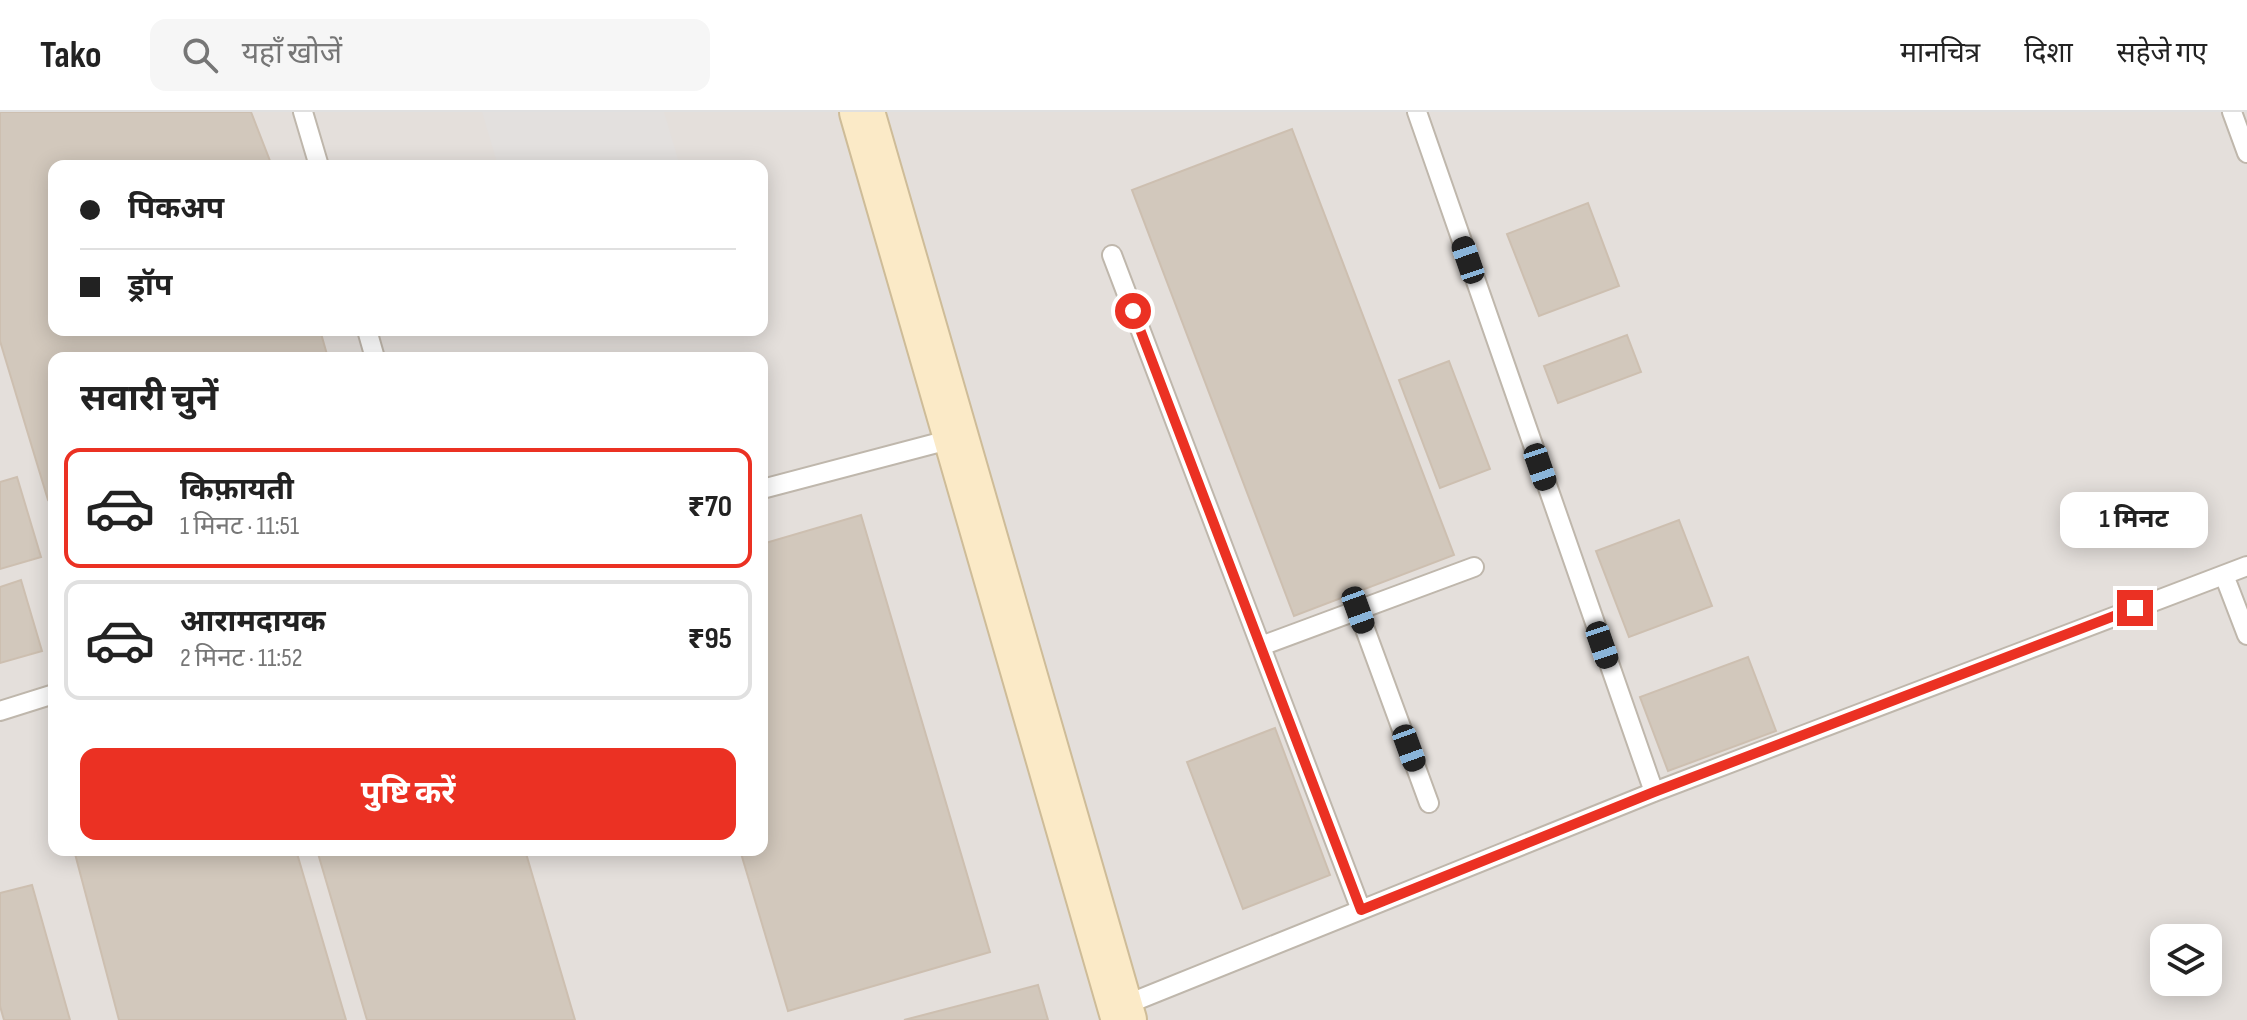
<!DOCTYPE html>
<html lang="hi">
<head>
<meta charset="utf-8">
<style>
  :root { --surface:#fff; --page:#f6f6f6; --text:#222; --muted:#767676; --line:#e0e0e0; --accent:#eb3123 }
  body { margin:0; font-family:"Sofia Sans Condensed","Noto Sans Devanagari",sans-serif; background:var(--page); color:var(--text); height:100vh; display:flex; flex-direction:column; font-size:30px; white-space:nowrap }
  * { box-sizing:border-box; margin:0 }
  p { font-size:26px; color:var(--muted) }
  .icon { flex:none; width:44px; height:44px; fill:none; stroke:currentColor; stroke-width:2; stroke-linecap:round; stroke-linejoin:round }
  .map { position:relative; flex:1; overflow:hidden }
  .panel { position:absolute; left:48px; top:240px; width:720px; height:504px; display:flex; flex-direction:column; background:var(--surface); border-radius:16px; box-shadow:0 4px 20px #0003 }
  .panel>* { flex:none }
  .hud { position:absolute; left:48px; top:48px; width:720px; height:176px; border-radius:16px; box-shadow:0 4px 20px #0003; display:grid; align-content:center; height:176px; padding:0 32px; background:var(--surface) }
  .buttons { position:absolute; left:2150px; top:812px; display:grid; gap:16px }
  .buttons a { display:grid; place-items:center; width:72px; height:72px; border-radius:16px; background:var(--surface); box-shadow:0 4px 20px #0003; font-size:40px }
  .end { position:absolute; width:36px; height:36px; margin:-18px; border:10px solid #eb3123; background:#fff; box-shadow:0 0 0 4px #fff }
  .from { border-radius:50% }
  .bubble { position:absolute; height:56px; border-radius:16px; background:var(--surface); box-shadow:0 4px 20px #0003; font-size:26px; font-weight:700; line-height:56px; text-align:center }
  .car { position:absolute; width:24px; height:48px; margin:-24px -12px; border-radius:10px; box-shadow:0 0 6px 2px #0007; background:linear-gradient(#222 24%,#8ab4d8 0 40%,#222 0 76%,#8ab4d8 0 86%,#222 0) }
  .hud b { display:flex; align-items:center; gap:28px; height:76px; font-size:30px }
  .hud b+b { border-top:2px solid var(--line) }
  .hud i { width:20px; height:20px; background:var(--text) }
  ul { padding:0; list-style:none }
  li { display:flex; align-items:center; gap:24px; height:120px; margin:0 16px 12px; padding:0 16px; border:4px solid var(--line); border-radius:16px }
  li div { flex:1 }
  li b { display:block; font-size:30px }
  li em { font-style:normal; font-weight:700 }
  li.on { border-color:var(--accent) }
  li>.icon { width:72px; height:72px; stroke-width:1.5 }
  h2 { padding:0 32px; font-size:36px; line-height:96px }
  .button { display:flex; gap:16px; margin-top:auto; padding:16px 32px }
  .button a { flex:1; height:92px; border-radius:16px; background:var(--accent); color:#fff; font-size:32px; font-weight:700; line-height:92px; text-align:center }
  header { display:flex; align-items:center; gap:48px; box-sizing:border-box; height:112px; padding:0 40px; background:var(--surface); border-bottom:2px solid var(--line) }
  header strong { font-size:38px }
  nav { display:flex; gap:44px; margin-inline-start:auto; font-size:28px }
  .search { width:560px; height:72px; background:var(--page); display:flex; align-items:center; gap:20px; box-sizing:border-box; padding:0 28px; border-radius:16px; color:var(--muted); font-size:30px }
  .map>svg:first-child { display:block }
  .industrial { fill:#e4dfdb; fill-rule:evenodd }
  .parking { fill:#e3e0de }
  .building { fill:#d2c8bc; stroke:#cdbfb0; stroke-width:2 }
  .lines { fill:none; stroke-linecap:round; stroke-linejoin:round }
  .lane-casing { stroke:#bfb7ac; stroke-width:22 }
  .secondary-casing { stroke:#cebc98; stroke-width:48 }
  .lane { stroke:#fff; stroke-width:18 }
  .secondary { stroke:#fbeac7; stroke-width:44 }
  .route { stroke:#eb3123; stroke-width:10 }
</style>
</head>
<body>
<header>
<strong>Tako</strong>
<div class="search"><svg class="icon" aria-label="search" viewBox="0 0 24 24"><circle cx="10" cy="10" r="6"/><path d="M15 15l6 6"/></svg>यहाँ खोजें</div>
<nav><a>मानचित्र</a><a>दिशा</a><a>सहेजे गए</a></nav>
</header>
<div class="map">
<svg width="2247" height="908" viewBox="0 0 2247 908">
  <rect width="100%" height="100%" fill="#f2ede6"/>
  <!-- industrial -->
  <path class="industrial" d="M0,0H2247V908H0ZM54,54H762V218H54ZM54,246H762V738H54ZM2164,826H2208V870H2164Z"/>
  <!-- parking -->
  <path class="parking" d="M482,0H664L680,54H498Z"/>
  <!-- building -->
  <path class="building" d="M0,0H251L272,54H54V218H320L328,246H54V386L48,388L0,229Z
    M1292,17L1454,443L1294,504L1132,78Z
    M1588,91L1619,174L1539,204L1507,122Z
    M1627,223L1641,260L1558,291L1544,254Z
    M1449,249L1490,357L1440,376L1399,268Z
    M17,365L41,445L0,457V370Z
    M861,403L990,840L788,899L740,738H762V432Z
    M1679,408L1712,494L1629,525L1596,439Z
    M21,468L42,539L0,551V475Z
    M1748,545L1776,619L1668,659L1640,585Z
    M1275,616L1330,763L1243,797L1187,650Z
    M74,738H296L346,908H119Z
    M317,738H525L575,908H367Z
    M32,773L70,908H4L0,894V781Z
    M1038,873L1048,908H904Z"/>
  <g class="lines">
    <!-- lane casing -->
    <g class="lane-casing">
      <path id="lane" d="M303,0L319,54
        M1417,0L1654,680
        M2232,0L2247,41
        M1112,143L1361,798
        M367,218L375,246
        M762,377L956,326
        M2224,463L2247,523
        M1358,498L1429,691
        M1261,534L1474,455
        M0,599L54,582
        M1120,895L1654,680L2247,454"/>
    </g>
    <!-- secondary casing -->
    <g class="secondary-casing">
      <path id="secondary" d="M862,0L1124,908"/>
    </g>
    <!-- lane -->
    <use href="#lane" class="lane"/>
    <!-- secondary -->
    <use href="#secondary" class="secondary"/>
  </g>
  <g class="lines">
    <!-- route -->
    <path class="route" d="M1133,199L1361,798L1654,680L2135,496"/>
  </g>
</svg>
<div class="buttons">
<a><svg class="icon" aria-label="layers" viewBox="0 0 24 24"><path d="M12 4l9 5-9 5-9-5zM3 14l9 5 9-5"/></svg></a>
</div>
<i class="end from" style="left:1133px;top:199px"></i>
<i class="end" style="left:2135px;top:496px"></i>
<div class="bubble" style="left:2060px;top:380px;width:148px">1 मिनट</div>
<i class="car" style="left:1468px;top:148px;rotate:341deg"></i>
<i class="car" style="left:1540px;top:355px;rotate:161deg"></i>
<i class="car" style="left:1358px;top:498px;rotate:160deg"></i>
<i class="car" style="left:1602px;top:533px;rotate:161deg"></i>
<i class="car" style="left:1409px;top:636px;rotate:160deg"></i>
<div class="hud">
<b><i class="from"></i>पिकअप</b>
<b><i></i>ड्रॉप</b>
</div>
<section class="panel">
<h2>सवारी चुनें</h2>
<ul>
<li class="on"><svg class="icon" aria-label="car" viewBox="0 0 24 24"><path d="M5 17H2v-5l4-1 3-4h7l3 4 3 1v5h-3M9 17h6M6 11h13"/><circle cx="7" cy="17" r="2"/><circle cx="17" cy="17" r="2"/></svg><div><b>किफ़ायती</b><p>1 मिनट · 11:51</p></div><em>₹70</em></li>
<li><svg class="icon" aria-label="car" viewBox="0 0 24 24"><path d="M5 17H2v-5l4-1 3-4h7l3 4 3 1v5h-3M9 17h6M6 11h13"/><circle cx="7" cy="17" r="2"/><circle cx="17" cy="17" r="2"/></svg><div><b>आरामदायक</b><p>2 मिनट · 11:52</p></div><em>₹95</em></li>
</ul>
<div class="button"><a>पुष्टि करें</a></div>
</section>
</div>
</body>
</html>
